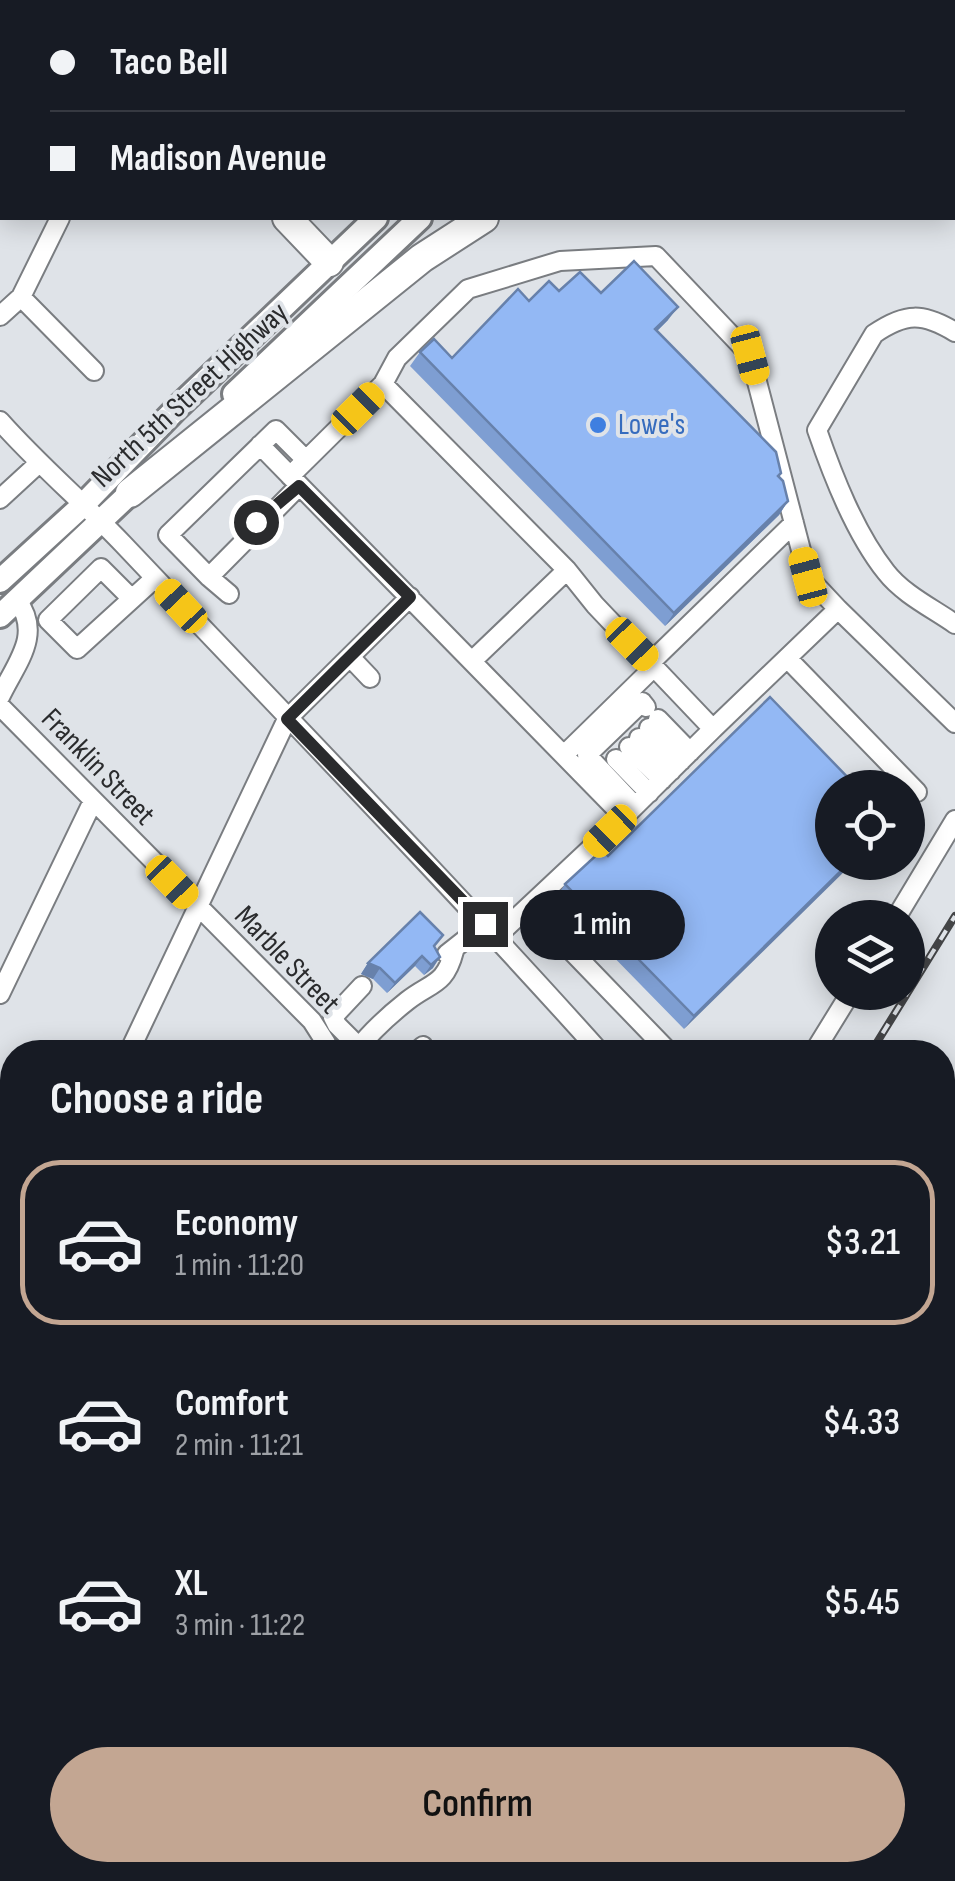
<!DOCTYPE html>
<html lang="en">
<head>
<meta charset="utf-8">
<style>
  :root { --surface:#171b24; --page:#20242c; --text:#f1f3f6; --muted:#9ea1a6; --line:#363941; --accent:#c3a692 }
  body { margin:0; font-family:"Sofia Sans Condensed",sans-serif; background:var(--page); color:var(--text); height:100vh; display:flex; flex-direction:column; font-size:38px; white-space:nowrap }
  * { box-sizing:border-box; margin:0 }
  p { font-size:32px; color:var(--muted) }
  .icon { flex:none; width:55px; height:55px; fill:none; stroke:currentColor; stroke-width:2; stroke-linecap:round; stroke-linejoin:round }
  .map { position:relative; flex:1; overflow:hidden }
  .sheet { position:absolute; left:0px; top:1040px; width:955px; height:842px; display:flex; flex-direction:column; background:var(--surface); border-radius:40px 40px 0 0; box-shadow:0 5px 25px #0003 }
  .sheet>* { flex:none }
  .top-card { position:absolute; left:0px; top:0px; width:955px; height:220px; box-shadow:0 5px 25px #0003; display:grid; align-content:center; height:220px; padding:0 50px; background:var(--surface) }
  .tools { position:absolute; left:815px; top:770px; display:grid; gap:20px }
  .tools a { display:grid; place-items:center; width:110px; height:110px; border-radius:50%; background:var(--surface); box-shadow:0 5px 25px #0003; font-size:50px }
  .end { position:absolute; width:45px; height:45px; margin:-22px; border:12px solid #2a2b2d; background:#fff; box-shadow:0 0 0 5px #fff }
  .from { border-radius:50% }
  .bubble { position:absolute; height:70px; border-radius:35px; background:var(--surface); box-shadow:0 5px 25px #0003; font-size:32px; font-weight:600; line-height:70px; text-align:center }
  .car { position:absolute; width:30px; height:60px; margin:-30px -15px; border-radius:12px; box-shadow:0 0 8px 2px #0007; background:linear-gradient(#f5c518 24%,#345 0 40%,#f5c518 0 76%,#345 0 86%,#f5c518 0) }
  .top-card b { display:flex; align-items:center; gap:35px; height:95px; font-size:38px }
  .top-card b+b { border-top:2px solid var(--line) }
  .top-card i { width:25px; height:25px; background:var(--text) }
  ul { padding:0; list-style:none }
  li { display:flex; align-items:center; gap:30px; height:165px; margin:0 20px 15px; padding:0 30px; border:5px solid transparent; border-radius:40px }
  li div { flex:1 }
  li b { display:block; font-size:38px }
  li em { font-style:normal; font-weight:600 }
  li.on { border-color:var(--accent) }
  li>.icon { width:90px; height:90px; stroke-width:1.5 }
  h2 { padding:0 50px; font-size:45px; line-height:120px }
  .primary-button { display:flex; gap:20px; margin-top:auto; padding:20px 50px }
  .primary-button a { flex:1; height:115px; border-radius:60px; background:var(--accent); color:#111; font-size:40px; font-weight:600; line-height:115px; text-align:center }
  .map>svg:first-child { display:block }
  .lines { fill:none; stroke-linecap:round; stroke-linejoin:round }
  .minor-casing { stroke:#7a7d81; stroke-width:22 }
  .major-casing { stroke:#7a7d81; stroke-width:28 }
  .highway-casing { stroke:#7a7d81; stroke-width:32 }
  .minor { stroke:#fff; stroke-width:18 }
  .major { stroke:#fff; stroke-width:22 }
  .highway { stroke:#fff; stroke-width:28 }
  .rail-casing { stroke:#444547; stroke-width:8 }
  .rail { stroke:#dfe3e8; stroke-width:4; stroke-dasharray:11; stroke-linecap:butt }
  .wall { fill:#7e9ed2 }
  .shaded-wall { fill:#6781ab }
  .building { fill:#93b8f4; stroke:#6781ab; stroke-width:2.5 }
  .route { stroke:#2a2b2d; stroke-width:12 }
  .shop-dot { fill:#3f7fe0; stroke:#dfe3e8; stroke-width:4 }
  .labels { text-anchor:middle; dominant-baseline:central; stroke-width:8; stroke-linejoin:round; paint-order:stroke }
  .street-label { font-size:30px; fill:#2a2b2d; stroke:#dfe3e8 }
  .shop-label { font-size:30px; fill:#366cbe; stroke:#dfe3e8; text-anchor:start }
</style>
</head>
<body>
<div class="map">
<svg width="955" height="1881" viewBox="0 0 955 1881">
  <rect width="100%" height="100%" fill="#dfe3e8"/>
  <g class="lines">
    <!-- minor casing -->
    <g class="minor-casing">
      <path id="minor" d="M109,0V2
        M863,0L864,2
        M45,2L46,0
        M928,2L932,0
        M952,51L955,52
        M952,89L955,90
        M0,93L2,88
        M0,159L2,160
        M21,297L94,371
        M0,316L21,297L60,218
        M955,332C923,313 906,312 874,334L817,430C833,476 855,533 886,572C903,594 932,608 955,624
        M383,384L397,358L468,289L560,261L656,256L750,355L808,577L838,609
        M0,421C39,465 83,502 123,544C283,713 445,879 600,1052
        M260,445L624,817L496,937
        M290,476L383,384L567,570L595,605L713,729L624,817
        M299,486L209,577L168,535L276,430L306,460
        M0,499L38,464
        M209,577L229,594
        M131,598L101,568L48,620L77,649L155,578
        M351,658L370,678
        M787,658L917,792
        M472,661L567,570
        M650,663L794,523
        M0,697C16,663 43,635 17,600
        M0,706L312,1021L326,1043L325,1052
        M658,719L690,752
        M649,728L681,761
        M713,729L838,609L955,723
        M639,738L671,771
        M629,747L662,780
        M564,755L654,667
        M616,759L649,793
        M635,806L587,755L642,702L646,707
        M530,908L669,1052
        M896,918L955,820
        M447,954L485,924
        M0,994L93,801
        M359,1047L337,1025L333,1017L362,986
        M129,1052L287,719L410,597
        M355,1052C369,1034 388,1016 407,1001C431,982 445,986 454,951
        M416,1052L423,1046
        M814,1052L851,992
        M0,1277L12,1283
        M0,1325L12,1298
        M942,1432L955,1445
        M942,1547L955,1552
        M0,1662L12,1674
        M0,1852L12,1825
        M282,1881L289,1870
        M510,1881L511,1870"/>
    </g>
    <!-- major casing -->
    <g class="major-casing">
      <path id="major" d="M613,2L616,0
        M660,2L663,0
        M234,394L420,218
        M0,581L82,506L177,408L376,218
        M0,616L142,482
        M942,1263L955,1260
        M942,1336L955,1323
        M942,1363L955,1351
        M391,1881L403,1870"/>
    </g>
    <!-- highway casing -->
    <g class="highway-casing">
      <path id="highway" d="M172,0V2
        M506,0L511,2
        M546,0L551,2
        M587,0L592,2
        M229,2L230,0
        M952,172L955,174
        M952,193L955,194
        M287,218L329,262
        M130,493L422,258L484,218"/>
    </g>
    <!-- minor -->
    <use href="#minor" class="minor"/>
    <!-- major -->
    <use href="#major" class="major"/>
    <!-- highway -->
    <use href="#highway" class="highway"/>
    <!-- rail casing -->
    <g class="rail-casing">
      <path id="rail" d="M871,1052L955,916
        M942,1218L955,1213
        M191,1881L202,1870"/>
    </g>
    <!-- rail -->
    <use href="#rail" class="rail"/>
  </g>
  <!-- wall -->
  <path class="wall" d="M559,291L601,293L668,320L657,331L779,476L788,501L779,515L665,626L410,366L420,352L452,358L529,301Z
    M608,856L832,862L684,1029L556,898L565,884Z
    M434,946L433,968L424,975L415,966L387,993L373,979L361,974L368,963Z
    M942,1582L955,1595V1728L945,1738L942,1736Z
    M847,1870H880L869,1881H858Z"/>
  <!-- shaded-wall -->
  <path class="shaded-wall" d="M678,307L668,320L646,342L655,329Z
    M788,501L779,515L665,626L674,613Z
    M850,862H854L684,1029L694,1016Z
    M422,956L415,966L387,993L395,983Z
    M440,957L433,968L424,975L431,965Z
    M368,963L380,968L373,979L361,974Z
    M876,1870H880L867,1881L873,1873Z"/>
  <!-- building -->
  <path class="building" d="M634,261L678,307L655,329L776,452L781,473L778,476L783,481L788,501L674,613L420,352L434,339L452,358L518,289L529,301L549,281L559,291L580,272L601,293Z
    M770,697L858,788H832V862H850L694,1016L565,884L602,850L608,856Z
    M420,912L443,935L434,946L440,957L431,965L422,956L395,983L380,968L368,963Z
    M942,1582L955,1595L954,1724L942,1712Z
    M555,1870H791V1877L789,1881H544Z"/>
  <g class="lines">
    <!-- route -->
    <path class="route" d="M256,522L299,486L410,597L287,719L485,924"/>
  </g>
  <!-- markers -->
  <circle class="shop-dot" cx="598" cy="425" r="10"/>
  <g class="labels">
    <!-- street labels -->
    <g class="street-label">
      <text transform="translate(190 395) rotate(-43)">North 5th Street Highway</text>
      <text transform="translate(98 767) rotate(46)">Franklin Street</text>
      <text transform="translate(287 960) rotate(46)">Marble Street</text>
    </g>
    <!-- shop labels -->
    <g class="shop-label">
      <text x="618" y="425">Lowe's</text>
    </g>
  </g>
</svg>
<div class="tools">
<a><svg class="icon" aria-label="locate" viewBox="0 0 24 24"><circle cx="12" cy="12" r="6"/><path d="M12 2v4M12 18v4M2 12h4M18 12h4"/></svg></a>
<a><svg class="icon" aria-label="layers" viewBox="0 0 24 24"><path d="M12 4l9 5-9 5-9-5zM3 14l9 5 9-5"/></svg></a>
</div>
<i class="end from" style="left:256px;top:522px"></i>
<i class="end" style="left:485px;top:924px"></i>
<div class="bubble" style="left:520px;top:890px;width:165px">1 min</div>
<i class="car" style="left:750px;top:355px;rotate:165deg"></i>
<i class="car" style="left:358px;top:409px;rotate:45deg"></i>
<i class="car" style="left:808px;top:577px;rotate:345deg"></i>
<i class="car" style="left:181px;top:606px;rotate:317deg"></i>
<i class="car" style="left:632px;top:644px;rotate:136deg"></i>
<i class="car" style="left:610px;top:831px;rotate:226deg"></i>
<i class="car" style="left:172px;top:882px;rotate:136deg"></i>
<div class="top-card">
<b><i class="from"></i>Taco Bell</b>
<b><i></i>Madison Avenue</b>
</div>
<section class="sheet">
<h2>Choose a ride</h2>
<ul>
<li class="on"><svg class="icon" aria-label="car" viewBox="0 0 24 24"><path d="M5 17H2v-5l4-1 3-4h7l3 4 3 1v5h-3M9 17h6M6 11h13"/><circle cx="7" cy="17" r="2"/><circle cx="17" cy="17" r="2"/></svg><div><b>Economy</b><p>1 min · 11:20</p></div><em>$3.21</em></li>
<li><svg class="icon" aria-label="car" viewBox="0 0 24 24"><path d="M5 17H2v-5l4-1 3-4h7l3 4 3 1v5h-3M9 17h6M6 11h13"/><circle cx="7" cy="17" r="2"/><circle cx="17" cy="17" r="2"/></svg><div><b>Comfort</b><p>2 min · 11:21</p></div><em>$4.33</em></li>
<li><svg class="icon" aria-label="car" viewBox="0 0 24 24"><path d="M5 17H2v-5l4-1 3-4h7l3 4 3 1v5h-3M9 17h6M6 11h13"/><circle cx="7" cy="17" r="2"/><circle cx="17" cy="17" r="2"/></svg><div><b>XL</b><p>3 min · 11:22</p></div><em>$5.45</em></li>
</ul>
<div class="primary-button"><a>Confirm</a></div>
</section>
</div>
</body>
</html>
